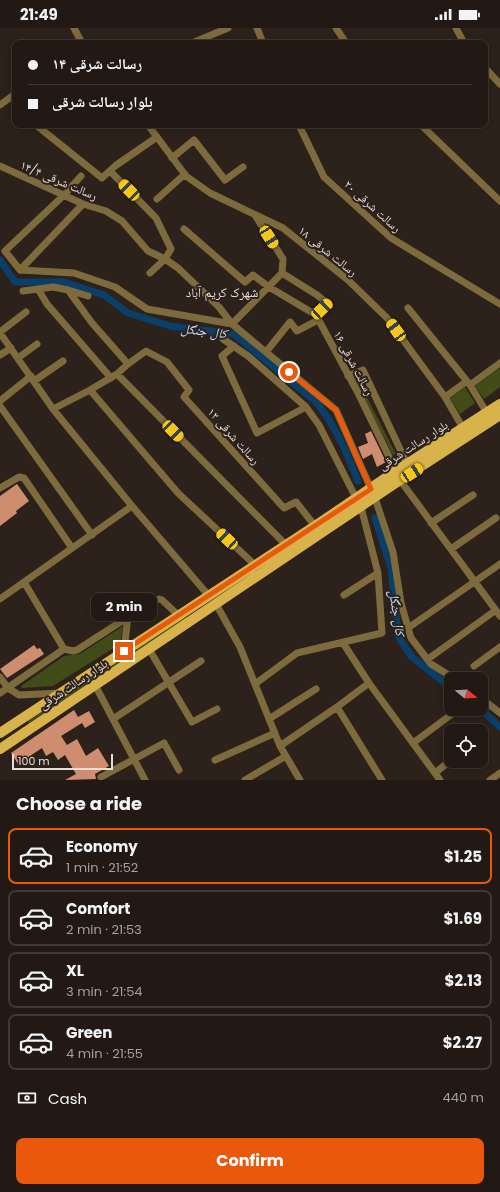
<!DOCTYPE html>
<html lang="en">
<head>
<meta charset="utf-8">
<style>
  :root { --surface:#221914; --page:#2a221d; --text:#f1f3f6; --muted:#a2a0a0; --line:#3f3834; --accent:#ea580c }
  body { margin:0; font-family:Poppins,"Noto Naskh Arabic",sans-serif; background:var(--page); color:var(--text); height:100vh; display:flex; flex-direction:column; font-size:15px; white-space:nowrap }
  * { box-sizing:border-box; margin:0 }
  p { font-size:13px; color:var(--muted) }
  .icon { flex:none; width:22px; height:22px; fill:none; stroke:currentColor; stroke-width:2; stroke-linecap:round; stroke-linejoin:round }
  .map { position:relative; height:752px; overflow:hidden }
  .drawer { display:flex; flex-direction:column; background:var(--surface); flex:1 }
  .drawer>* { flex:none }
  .top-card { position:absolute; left:12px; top:12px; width:476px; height:88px; border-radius:8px; box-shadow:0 2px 10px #0003,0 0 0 1px var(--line); display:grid; align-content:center; height:88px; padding:0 16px; background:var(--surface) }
  .needle { width:26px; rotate:108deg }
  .controls { position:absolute; left:444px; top:644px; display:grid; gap:8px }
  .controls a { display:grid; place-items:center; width:44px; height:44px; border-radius:8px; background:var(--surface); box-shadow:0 2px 10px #0003,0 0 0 1px var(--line); font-size:20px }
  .scale { position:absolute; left:12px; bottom:10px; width:101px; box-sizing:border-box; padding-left:4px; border:2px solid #e6ddd9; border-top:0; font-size:11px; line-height:14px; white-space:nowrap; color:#e6ddd9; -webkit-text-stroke:3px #2d211b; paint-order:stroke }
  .end { position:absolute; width:18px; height:18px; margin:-9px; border:5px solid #ea580c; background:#fff; box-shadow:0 0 0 2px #fff }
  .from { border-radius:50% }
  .bubble { position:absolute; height:28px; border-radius:8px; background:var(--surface); box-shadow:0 2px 10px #0003,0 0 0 1px var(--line); font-size:13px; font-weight:700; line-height:28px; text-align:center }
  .car { position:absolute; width:12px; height:24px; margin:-12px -6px; border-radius:5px; box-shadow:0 0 3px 1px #0007; background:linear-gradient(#f5c518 24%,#345 0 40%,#f5c518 0 76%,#345 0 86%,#f5c518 0) }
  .top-card b { display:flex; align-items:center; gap:14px; height:38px; font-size:15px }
  .top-card b+b { border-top:1px solid var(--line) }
  .top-card i { width:10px; height:10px; background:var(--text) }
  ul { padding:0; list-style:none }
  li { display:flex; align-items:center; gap:12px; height:56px; margin:0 8px 6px; padding:0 8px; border:2px solid var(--line); border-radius:8px }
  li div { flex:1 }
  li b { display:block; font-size:15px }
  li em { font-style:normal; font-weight:700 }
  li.on { border-color:var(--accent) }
  li>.icon { width:36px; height:36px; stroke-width:1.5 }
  h2 { padding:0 16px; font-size:18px; line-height:48px }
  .pay { display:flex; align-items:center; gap:10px; height:44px; padding:0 16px; font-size:15px }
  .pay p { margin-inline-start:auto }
  .cta { display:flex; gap:8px; margin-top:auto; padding:8px 16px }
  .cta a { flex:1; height:46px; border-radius:8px; background:var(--accent); color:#fff; font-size:16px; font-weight:700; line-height:46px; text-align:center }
  .status { display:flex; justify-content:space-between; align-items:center; height:28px; padding:0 20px; background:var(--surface); direction:ltr }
  .status svg { height:11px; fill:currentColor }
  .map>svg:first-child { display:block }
  .green { fill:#414c19 }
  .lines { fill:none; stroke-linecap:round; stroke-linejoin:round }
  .canal { stroke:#0a3f6a; stroke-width:7 }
  .building { fill:#cf8d6f }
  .street { stroke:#7d6b3d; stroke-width:7 }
  .primary { stroke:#d8b24a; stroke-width:10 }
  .route { stroke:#ea580c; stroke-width:5 }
  .labels { text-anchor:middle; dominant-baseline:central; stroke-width:4; stroke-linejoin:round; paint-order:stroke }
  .street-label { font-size:12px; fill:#e6ddd9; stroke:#2d211b }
  .neighbourhood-label { font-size:13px; fill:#e6ddd9; stroke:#2d211b }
  .water-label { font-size:13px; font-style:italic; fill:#c7e3ff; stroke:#2d211b }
</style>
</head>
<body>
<div class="status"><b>21:49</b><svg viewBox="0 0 49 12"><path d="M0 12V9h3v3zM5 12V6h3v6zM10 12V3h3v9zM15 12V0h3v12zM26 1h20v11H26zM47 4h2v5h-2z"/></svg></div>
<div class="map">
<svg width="500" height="752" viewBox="0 0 500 752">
  <rect width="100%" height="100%" fill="#2d211b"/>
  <!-- green -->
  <path class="green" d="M500,340V359L484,371L475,358Z
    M355,346L396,426L393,427L352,347Z
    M465,359L475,375L460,386L450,370Z
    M184,588L187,591L29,695L27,692Z
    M123,598L120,616L53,658L22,660L21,658L64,628L80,626Z"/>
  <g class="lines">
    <!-- canal -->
    <path class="canal" d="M0,232L15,254H64L104,267L128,285L170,298L234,306L316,374C335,397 347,425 358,453
      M375,490L391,540L398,608L411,628L451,660
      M481,681L500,699"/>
  </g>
  <!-- building -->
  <path class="building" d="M371,403L386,434L377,439L372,426L363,431L358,419L368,415L365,406Z
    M17,456L29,473L16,483L17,485L0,498V468Z
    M34,617L37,621L40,620L44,626L7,650L0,641Z
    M74,682L78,689L89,683L95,694L85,700L82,695L61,708L67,717L77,711L86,728L98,720L109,738L95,746L96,751L65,752L76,746L65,727L58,732L53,724L46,728L42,720L18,736L11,725Z"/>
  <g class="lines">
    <!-- street -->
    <path class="street" d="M74,0L82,15
      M257,0L263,15
      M336,0L346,15
      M456,0L464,15
      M192,15L228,0
      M485,40L500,56
      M0,77L15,66
      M36,97L102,150L115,138L157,109
      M148,97L186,148L210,165L283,200L348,252L387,290L445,369L463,400
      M299,97L324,149L391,210L500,276
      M421,97L500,173
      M172,130L194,112L225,152L243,139
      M0,138L83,176L106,183L122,193L148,223L165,231L178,240L219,279L232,296L336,382L371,461
      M110,143L156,190L171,221L165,231L150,245
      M81,148L64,167L5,223L20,242L74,245L115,259L147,281L232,296
      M157,171L185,146
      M255,187L283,231L282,245
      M184,201L245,254L253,247L269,259L316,287L358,365L396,443
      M20,242L83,176
      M38,261L47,276L111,350
      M68,262L92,295L128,336
      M23,263L53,259L68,262L88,268
      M408,280L470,357L487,385
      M232,296L282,245L317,267L328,276L316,287
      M0,304L26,284
      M0,305L53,381L132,478L209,568
      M223,311L248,328L306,379L319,397L356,470
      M234,318L222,328L257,405L306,379
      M266,324L290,294L297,303L318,292
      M0,327L11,320
      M18,330L37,316
      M117,346L286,517
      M348,348L363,342L407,436
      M34,353L63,333
      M470,357L500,335
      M90,362L178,465L255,537
      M445,369L467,353
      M0,373L31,348
      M0,378L92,507
      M53,381L90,362L117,346L128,336L146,323L167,334L189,362L184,369L284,480L296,474L315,498
      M400,452L500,588
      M0,460L19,449L24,450L72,520
      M375,470L393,524L401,575L411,610L431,636L455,651
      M431,495L473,467
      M451,521L496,490
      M24,554L64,621
      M344,567L378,545
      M0,571L132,478
      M216,576L240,619L280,718L300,752
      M408,600L500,536
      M343,615L369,655L440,752
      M149,621L192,694L217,681
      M124,623L128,588
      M428,631L496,582
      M474,638L500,619
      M0,649L8,660L19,667L61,665
      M255,656L297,625L382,605L378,545L361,479
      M95,657L145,752
      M0,665L64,621L73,623L77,622L153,573L159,571L162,572L178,587
      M481,670L500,685
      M337,679L382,752
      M113,691L201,633
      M269,691L316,661
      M413,715L452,686
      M280,718L337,679L369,655
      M215,732L275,705
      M435,745L451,732
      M101,749L164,715L179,742
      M245,752L286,728
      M490,752L500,745"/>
    <!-- primary -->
    <path class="primary" d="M0,705L315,498L396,443L500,376
      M0,721L400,452L500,387"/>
  </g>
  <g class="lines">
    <!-- route -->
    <path class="route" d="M124,623L371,461L336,382L289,344"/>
  </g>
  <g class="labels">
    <!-- street labels -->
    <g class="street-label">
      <text transform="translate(59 152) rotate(23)">رسالت شرقی ۱۴/۴</text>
      <text transform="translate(373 178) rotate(42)">رسالت شرقی ۲۰</text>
      <text transform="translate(328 223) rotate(39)">رسالت شرقی ۱۸</text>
      <text transform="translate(354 335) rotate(62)">رسالت شرقی ۱۶</text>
      <text transform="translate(234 408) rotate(48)">رسالت شرقی ۱۲</text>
      <text transform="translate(413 417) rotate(-33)">بلوار رسالت شرقی</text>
      <text transform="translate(73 656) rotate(-34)">بلوار رسالت شرقی</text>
    </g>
    <!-- neighbourhood labels -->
    <g class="neighbourhood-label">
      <text x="222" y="264">شهرک کریم آباد</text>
    </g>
    <!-- water labels -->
    <g class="water-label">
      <text transform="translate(204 303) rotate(7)">کال جنگل</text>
      <text transform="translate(397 585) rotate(81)">کال جنگل</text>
    </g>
  </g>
</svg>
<div class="controls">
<a><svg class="needle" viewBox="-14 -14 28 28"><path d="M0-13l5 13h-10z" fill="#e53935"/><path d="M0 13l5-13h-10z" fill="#a2a0a0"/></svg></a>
<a><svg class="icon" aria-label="locate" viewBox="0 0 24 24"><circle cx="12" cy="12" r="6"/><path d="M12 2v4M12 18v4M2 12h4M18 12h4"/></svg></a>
</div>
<div class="scale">100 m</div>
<i class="end from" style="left:289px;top:344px"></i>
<i class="end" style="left:124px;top:623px"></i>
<div class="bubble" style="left:91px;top:565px;width:66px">2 min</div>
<i class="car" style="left:129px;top:162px;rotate:316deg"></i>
<i class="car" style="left:269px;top:209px;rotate:148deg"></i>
<i class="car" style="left:322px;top:281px;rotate:47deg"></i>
<i class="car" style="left:396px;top:302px;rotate:324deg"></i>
<i class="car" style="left:173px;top:403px;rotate:135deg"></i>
<i class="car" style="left:412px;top:445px;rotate:57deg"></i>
<i class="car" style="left:227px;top:511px;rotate:313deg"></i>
<div class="top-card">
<b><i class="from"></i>رسالت شرقی ۱۴</b>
<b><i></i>بلوار رسالت شرقی</b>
</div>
</div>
<section class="drawer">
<h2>Choose a ride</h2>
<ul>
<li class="on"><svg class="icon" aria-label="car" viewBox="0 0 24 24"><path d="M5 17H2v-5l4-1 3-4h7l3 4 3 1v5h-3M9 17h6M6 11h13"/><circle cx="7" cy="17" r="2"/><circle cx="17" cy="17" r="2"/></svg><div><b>Economy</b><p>1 min · 21:52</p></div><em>$1.25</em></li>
<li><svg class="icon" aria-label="car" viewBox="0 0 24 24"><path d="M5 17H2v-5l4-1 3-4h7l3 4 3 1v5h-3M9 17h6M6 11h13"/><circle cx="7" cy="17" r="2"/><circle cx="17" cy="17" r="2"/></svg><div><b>Comfort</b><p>2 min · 21:53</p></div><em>$1.69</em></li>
<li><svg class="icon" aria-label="car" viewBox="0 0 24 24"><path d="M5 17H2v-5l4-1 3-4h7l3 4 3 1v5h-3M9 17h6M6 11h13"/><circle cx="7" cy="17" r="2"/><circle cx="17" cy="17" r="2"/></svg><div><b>XL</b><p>3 min · 21:54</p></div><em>$2.13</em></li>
<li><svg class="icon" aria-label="car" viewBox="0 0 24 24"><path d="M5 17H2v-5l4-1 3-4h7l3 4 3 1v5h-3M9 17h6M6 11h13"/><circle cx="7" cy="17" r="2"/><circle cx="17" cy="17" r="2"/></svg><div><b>Green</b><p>4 min · 21:55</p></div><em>$2.27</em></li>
</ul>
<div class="pay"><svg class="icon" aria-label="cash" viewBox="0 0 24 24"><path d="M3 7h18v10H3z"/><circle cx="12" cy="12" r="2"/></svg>Cash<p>440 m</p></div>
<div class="cta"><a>Confirm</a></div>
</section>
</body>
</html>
